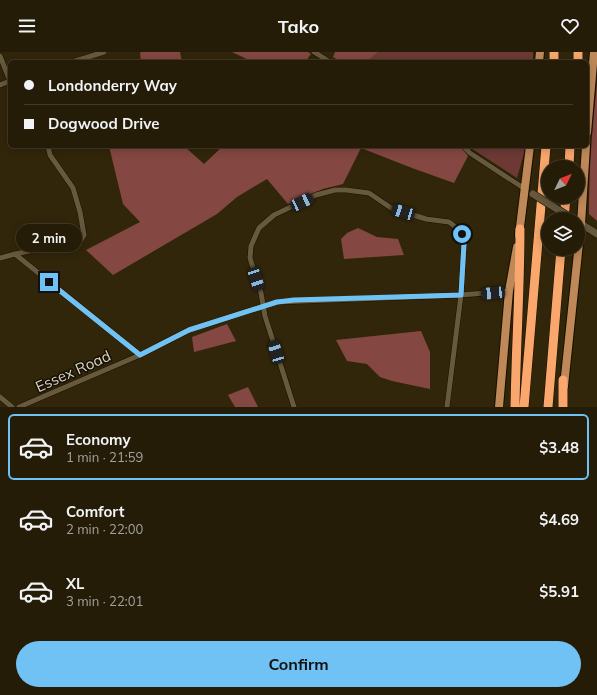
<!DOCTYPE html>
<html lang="en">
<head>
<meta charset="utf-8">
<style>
  :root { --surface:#251c08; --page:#2d2512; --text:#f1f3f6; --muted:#a3a19c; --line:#423a29; --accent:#70c2f4 }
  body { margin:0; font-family:Mulish,sans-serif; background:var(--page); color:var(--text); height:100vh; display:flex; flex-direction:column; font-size:15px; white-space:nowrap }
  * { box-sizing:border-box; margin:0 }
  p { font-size:13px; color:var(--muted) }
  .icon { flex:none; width:22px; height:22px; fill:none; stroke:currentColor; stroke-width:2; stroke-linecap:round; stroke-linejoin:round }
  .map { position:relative; height:355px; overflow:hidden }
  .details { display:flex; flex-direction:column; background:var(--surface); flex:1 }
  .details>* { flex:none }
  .banner { position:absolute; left:8px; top:8px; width:581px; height:88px; border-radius:6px; box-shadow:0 2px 10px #0003,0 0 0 1px var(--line); display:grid; align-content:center; height:88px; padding:0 16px; background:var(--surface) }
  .needle { width:26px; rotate:47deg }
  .tools { position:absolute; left:541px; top:108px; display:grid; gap:8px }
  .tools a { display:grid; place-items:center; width:44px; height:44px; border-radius:50%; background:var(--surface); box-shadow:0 2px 10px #0003,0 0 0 1px var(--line); font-size:20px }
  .end { position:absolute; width:18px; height:18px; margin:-9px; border:5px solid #70c2f4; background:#111; box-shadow:0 0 0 2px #111 }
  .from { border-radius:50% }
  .bubble { position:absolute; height:28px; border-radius:14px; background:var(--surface); box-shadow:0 2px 10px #0003,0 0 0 1px var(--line); font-size:13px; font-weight:700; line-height:28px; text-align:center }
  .car { position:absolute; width:12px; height:24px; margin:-12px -6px; border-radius:5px; box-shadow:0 0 3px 1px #0007; background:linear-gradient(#222 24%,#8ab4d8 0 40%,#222 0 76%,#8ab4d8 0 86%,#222 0) }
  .banner b { display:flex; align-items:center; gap:14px; height:38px; font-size:15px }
  .banner b+b { border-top:1px solid var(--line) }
  .banner i { width:10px; height:10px; background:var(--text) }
  ul { padding:7px 0 0; list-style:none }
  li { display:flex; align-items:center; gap:12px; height:66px; margin:0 8px 6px; padding:0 8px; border:2px solid transparent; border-radius:6px }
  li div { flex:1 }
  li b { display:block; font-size:15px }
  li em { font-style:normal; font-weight:700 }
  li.selected { border-color:var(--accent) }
  li>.icon { width:36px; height:36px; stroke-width:1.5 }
  .button { display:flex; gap:8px; margin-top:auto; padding:8px 16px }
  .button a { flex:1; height:46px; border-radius:24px; background:var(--accent); color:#111; font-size:16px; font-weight:700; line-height:46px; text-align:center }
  header { display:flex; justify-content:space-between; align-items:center; height:52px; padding:0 16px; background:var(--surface); font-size:18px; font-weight:700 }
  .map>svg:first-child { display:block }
  .green { fill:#6d3935 }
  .forest { fill:#844742 }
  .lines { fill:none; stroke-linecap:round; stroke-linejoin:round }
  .street-casing { stroke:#190e00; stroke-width:6 }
  .secondary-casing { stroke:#190e00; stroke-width:8 }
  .primary-casing { stroke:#190e00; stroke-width:10 }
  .highway-casing { stroke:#190e00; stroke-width:10 }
  .street { stroke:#66593c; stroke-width:5 }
  .secondary { stroke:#66593c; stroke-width:7 }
  .primary { stroke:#be8859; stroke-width:8 }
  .highway { stroke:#f9a76c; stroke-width:9 }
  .secondary-bridge-casing { stroke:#190e00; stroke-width:8; stroke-linecap:butt }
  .secondary-bridge { stroke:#66593c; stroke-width:7 }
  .route { stroke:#70c2f4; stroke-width:5 }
  .labels { text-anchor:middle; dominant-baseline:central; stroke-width:3; stroke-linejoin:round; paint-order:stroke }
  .street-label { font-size:15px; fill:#dcd4c5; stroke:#151005 }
</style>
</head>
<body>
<header><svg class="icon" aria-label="menu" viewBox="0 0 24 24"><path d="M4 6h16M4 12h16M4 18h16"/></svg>Tako<svg class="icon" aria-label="heart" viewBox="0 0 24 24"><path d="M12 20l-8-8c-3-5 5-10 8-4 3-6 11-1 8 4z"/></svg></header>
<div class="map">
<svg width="597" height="355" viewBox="0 0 597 355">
  <rect width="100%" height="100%" fill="#31260a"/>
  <!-- green -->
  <path class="green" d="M336,0H533V10H343L333,5Z
    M470,94H526L517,126L471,96Z"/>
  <!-- forest -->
  <path class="forest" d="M141,0H180L182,10H141L140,1Z
    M232,0H308L311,2L305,10H253Z
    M335,0H378L366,10H343L333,5Z
    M597,32V169L589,162C589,118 592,76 597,32Z
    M109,94H184L204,112L223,94H461L468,104L454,131L412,116L361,96L343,132L323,137L288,152L267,127L237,145L217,162L113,223L86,198L140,170L123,152Z
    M358,176L377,185L398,187L404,203L344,207L341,187L347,181Z
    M227,272L236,289L194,300L192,285Z
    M421,279L430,300V337L392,329L380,325L367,312L347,309L336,288Z
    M248,335L258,355H235L228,343Z"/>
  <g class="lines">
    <!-- street casing -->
    <g class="street-casing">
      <path id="street" d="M314,0L330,10
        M0,4L10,29
        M72,10L104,0
        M0,33L10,29
        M463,94L470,101L525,137
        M15,202L81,188L84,183L80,160L73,136L50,103L48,94
        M0,206L15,202L140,303
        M0,345L12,355
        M19,355L140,303L189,278L277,250L461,243L509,239
        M294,355L265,264L261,241L250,206L251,194L259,176L274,163L316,143L335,138H346L369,141L391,156L426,167L449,170L457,176L462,182L464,192L461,243L447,355"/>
    </g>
    <!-- secondary casing -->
    <g class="secondary-casing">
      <path id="secondary" d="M578,170L597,182"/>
    </g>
    <!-- primary casing -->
    <g class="primary-casing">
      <path id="primary" d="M539,10L540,0
        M587,81L594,0
        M519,183L530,94
        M564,334L581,172L586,94
        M499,355L509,239L517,195"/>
    </g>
    <!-- highway casing -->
    <g class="highway-casing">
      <path id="highway" d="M554,10V0
        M578,10V0
        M569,115L570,94
        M564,167L566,145
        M515,355C516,295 520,236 520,177
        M524,355L546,94
        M548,355L561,197
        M563,355V328"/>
    </g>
    <!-- street -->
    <use href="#street" class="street"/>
    <!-- secondary -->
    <use href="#secondary" class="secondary"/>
    <!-- primary -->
    <use href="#primary" class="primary"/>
    <!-- highway -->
    <use href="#highway" class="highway"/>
    <!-- secondary-bridge casing -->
    <g class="secondary-bridge-casing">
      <path id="secondary-bridge" d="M533,142L573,167"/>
    </g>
    <!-- secondary-bridge -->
    <use href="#secondary-bridge" class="secondary-bridge"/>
  </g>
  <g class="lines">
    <!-- route -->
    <path class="route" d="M49,230L140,303L189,278L277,250L294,248L461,243L464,192L462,182"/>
  </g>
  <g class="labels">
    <!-- street labels -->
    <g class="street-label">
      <text transform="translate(73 319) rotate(-24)">Essex Road</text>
    </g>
  </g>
</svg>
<div class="tools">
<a><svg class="needle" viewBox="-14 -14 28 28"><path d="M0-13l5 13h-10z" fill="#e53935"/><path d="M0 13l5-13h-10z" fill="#a3a19c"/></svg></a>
<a><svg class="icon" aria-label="layers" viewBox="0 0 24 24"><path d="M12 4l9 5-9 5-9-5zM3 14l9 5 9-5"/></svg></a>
</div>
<i class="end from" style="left:462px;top:182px"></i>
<i class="end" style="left:49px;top:230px"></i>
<div class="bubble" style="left:16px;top:172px;width:66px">2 min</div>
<i class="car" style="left:302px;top:150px;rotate:65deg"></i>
<i class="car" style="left:403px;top:160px;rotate:287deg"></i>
<i class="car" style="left:256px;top:227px;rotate:162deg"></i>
<i class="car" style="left:493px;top:241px;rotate:265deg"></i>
<i class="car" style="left:276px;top:300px;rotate:343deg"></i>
<div class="banner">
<b><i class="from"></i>Londonderry Way</b>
<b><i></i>Dogwood Drive</b>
</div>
</div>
<section class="details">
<ul>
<li class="selected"><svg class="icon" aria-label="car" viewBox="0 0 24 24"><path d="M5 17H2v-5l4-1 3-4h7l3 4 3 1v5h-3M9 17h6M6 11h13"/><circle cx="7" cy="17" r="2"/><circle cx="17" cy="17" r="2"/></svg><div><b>Economy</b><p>1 min · 21:59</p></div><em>$3.48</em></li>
<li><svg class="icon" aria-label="car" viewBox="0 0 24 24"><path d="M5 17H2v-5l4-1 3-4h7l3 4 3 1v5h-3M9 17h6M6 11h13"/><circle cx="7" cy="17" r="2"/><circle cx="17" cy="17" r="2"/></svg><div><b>Comfort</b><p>2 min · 22:00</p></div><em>$4.69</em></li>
<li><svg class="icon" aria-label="car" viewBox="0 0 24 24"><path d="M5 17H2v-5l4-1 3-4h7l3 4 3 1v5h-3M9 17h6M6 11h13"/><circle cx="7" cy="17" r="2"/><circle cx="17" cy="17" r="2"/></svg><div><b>XL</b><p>3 min · 22:01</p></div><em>$5.91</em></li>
</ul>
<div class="button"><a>Confirm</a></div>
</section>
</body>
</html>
